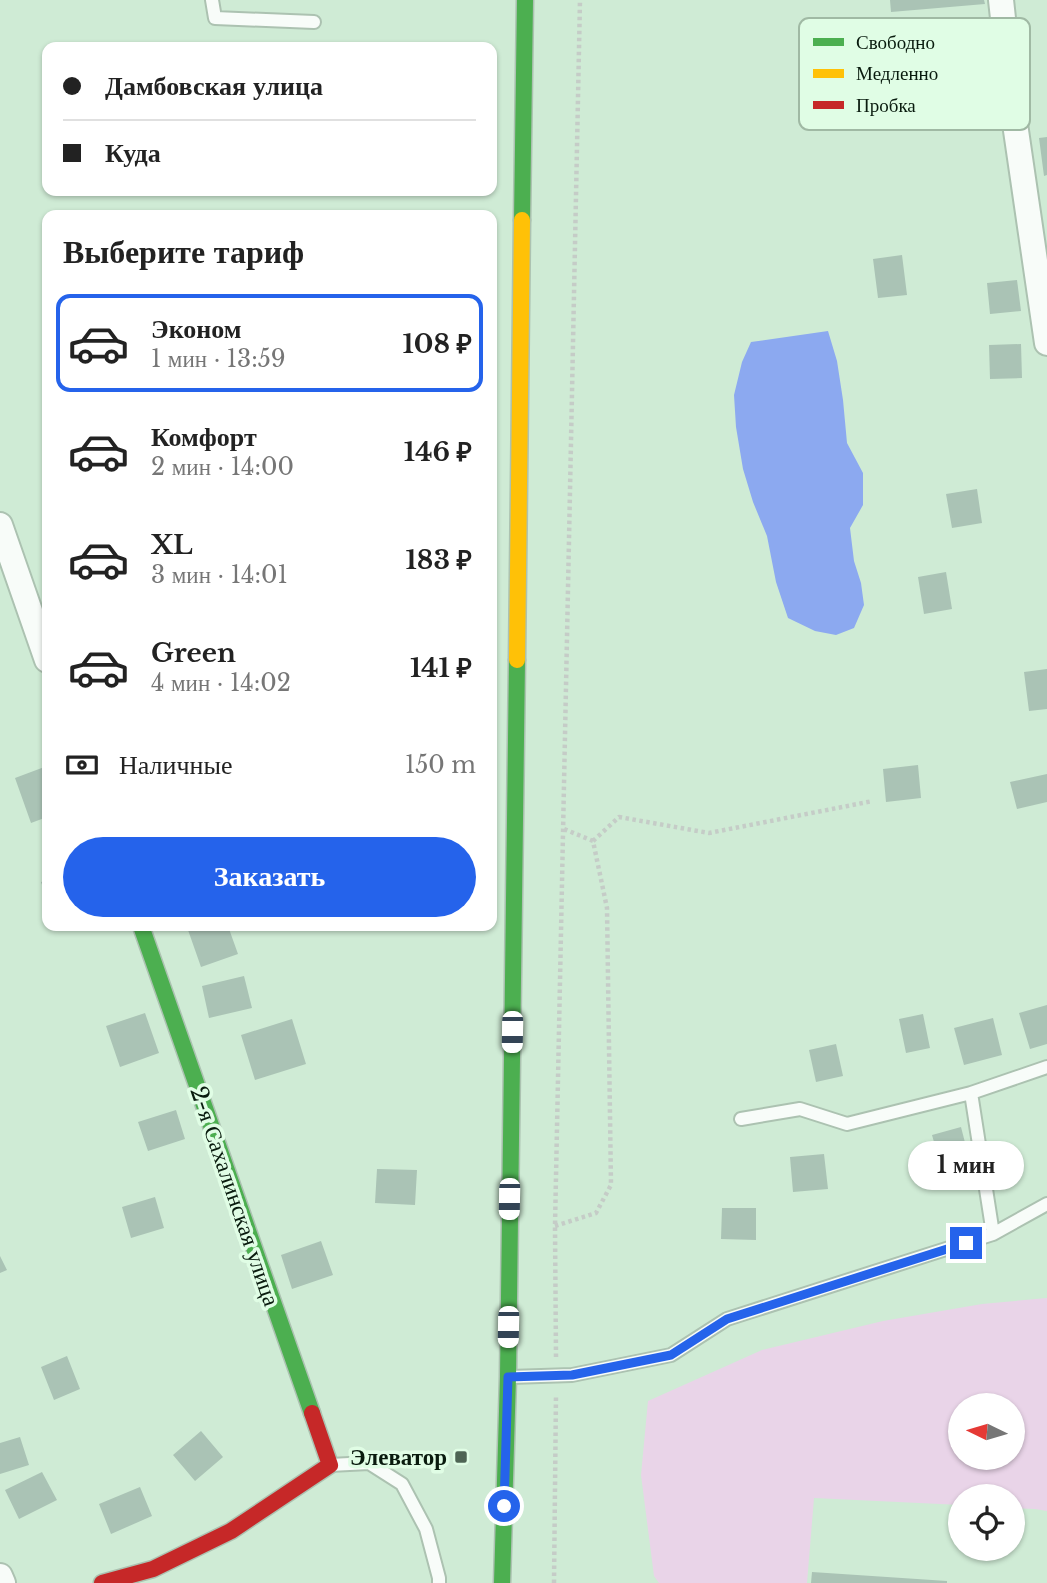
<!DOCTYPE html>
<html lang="ru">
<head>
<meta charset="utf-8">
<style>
  :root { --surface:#fff; --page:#f2f2f2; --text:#222; --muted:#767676; --line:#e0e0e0; --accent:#2563eb }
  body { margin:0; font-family:"Libre Baskerville",serif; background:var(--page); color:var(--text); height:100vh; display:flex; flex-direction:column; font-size:26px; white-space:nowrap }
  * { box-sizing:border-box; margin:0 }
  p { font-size:23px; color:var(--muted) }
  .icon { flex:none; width:38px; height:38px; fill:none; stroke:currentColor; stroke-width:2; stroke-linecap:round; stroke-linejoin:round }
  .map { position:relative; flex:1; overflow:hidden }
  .drawer { position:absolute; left:42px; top:210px; width:455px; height:721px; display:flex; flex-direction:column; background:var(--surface); border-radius:14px; box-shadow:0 2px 5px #0004 }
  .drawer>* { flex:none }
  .hud { position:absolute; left:42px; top:42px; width:455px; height:154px; border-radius:14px; box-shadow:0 2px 5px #0004; display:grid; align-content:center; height:154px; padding:0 21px; background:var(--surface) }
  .needle { width:46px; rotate:275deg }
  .tools { position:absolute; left:948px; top:1393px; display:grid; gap:14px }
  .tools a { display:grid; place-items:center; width:77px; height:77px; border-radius:50%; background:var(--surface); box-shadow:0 2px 5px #0004; font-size:35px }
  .end { position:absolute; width:32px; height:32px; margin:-16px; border:9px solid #2563eb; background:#fff; box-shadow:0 0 0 4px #fff }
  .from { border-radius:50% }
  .bubble { position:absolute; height:49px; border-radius:24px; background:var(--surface); box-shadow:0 2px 5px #0004; font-size:23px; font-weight:800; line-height:49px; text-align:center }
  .car { position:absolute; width:21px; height:42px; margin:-21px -10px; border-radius:9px; box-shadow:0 0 5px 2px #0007; background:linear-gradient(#fff 24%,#345 0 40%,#fff 0 76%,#345 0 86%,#fff 0) }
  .hud b { display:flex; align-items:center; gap:24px; height:66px; font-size:26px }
  .hud b+b { border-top:2px solid var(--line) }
  .hud i { width:18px; height:18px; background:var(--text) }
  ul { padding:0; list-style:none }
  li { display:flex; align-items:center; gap:21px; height:98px; margin:0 14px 10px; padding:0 7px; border:4px solid transparent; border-radius:14px }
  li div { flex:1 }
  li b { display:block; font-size:26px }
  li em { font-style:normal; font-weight:800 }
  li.selected { border-color:var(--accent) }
  li>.icon { width:63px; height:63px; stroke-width:1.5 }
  h2 { padding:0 21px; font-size:32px; line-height:84px }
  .pay { display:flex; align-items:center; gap:18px; height:77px; padding:0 21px; font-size:26px }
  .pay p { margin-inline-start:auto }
  .primary-button { display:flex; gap:14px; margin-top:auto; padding:14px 21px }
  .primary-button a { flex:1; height:80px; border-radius:42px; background:var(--accent); color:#fff; font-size:28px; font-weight:800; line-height:80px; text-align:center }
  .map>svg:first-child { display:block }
  .green { fill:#e9d4e8; fill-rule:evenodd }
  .water { fill:#8ca9f0 }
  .building { fill:#aac3b5 }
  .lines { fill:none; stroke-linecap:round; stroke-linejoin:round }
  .lane-casing { stroke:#acc2b1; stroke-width:16 }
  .street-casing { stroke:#acc2b1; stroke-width:28 }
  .fast-casing { stroke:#acc2b1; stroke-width:19 }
  .slow-casing { stroke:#acc2b1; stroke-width:19 }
  .jam-casing { stroke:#acc2b1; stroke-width:19 }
  .path { stroke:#c5ccc7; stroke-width:4.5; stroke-dasharray:3.5 3.5; stroke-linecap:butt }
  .lane { stroke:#f8fcf9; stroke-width:12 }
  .street { stroke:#f8fcf9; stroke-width:24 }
  .fast { stroke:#4caf50; stroke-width:16 }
  .slow { stroke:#ffc107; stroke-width:16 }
  .jam { stroke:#c62828; stroke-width:16 }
  .route { stroke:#2563eb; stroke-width:9 }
  .poi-dot { fill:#4e6454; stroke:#e0fde5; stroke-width:2.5 }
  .labels { text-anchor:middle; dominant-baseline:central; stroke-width:7; stroke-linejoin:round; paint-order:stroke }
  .street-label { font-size:23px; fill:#091b0e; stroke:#e0fde5 }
  .poi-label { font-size:23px; font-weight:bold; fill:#091b0e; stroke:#e0fde5; text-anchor:end }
  .key { fill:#e0fde5; stroke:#a0b9a4; stroke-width:2 }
  .key-label { font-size:19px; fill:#091b0e }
</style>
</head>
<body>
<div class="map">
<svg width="1047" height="1583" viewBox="0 0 1047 1583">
  <rect width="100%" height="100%" fill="#cfebd5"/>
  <!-- green -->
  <path class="green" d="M1047,1298V1511L1035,1509L1013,1508V1496H961V1505L814,1498L807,1583H659L654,1576L641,1475L648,1401L762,1350L883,1321L982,1304ZM961,1405H1013V1458H961Z"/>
  <!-- water -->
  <path class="water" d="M828,331L837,361L843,400L847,443L863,473V505L850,528L854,561L861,583L864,605L854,628L836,635L815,631L788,618L776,582L767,536L753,502L743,469L736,427L734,395L742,362L751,342Z"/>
  <!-- building -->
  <path class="building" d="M890,0H984L985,4L891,12Z
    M1047,137V175L1044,176L1039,138Z
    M902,255L907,295L878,298L873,259Z
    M1017,280L1021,311L990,314L987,283Z
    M1021,344L1022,378L990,379L989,345Z
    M977,489L982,523L952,528L946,494Z
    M946,572L952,609L924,614L918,577Z
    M1047,669V709L1029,711L1024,672Z
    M918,765L921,798L886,802L883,769Z
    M47,766V817L31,823L15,778Z
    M1047,774V802L1017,809L1010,782Z
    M47,880V899L41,882Z
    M201,926H228L238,954L201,967L188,930Z
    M244,976L252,1008L209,1018L202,986Z
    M1047,1005V1044L1030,1049L1019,1013Z
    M145,1013L159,1053L120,1067L106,1026Z
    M923,1014L930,1048L906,1053L899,1019Z
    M993,1018L1002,1055L964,1065L954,1028Z
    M292,1019L306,1064L255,1080L241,1035Z
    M836,1044L843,1076L816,1082L809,1050Z
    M176,1110L185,1139L148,1151L138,1122Z
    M961,1127L970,1162L942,1170L932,1135Z
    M824,1154L828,1189L793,1192L790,1157Z
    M377,1169L417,1170L415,1205L375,1203Z
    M155,1197L164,1228L131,1238L122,1207Z
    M722,1208H756V1240L721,1239Z
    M321,1241L333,1275L292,1289L281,1255Z
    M0,1256L7,1270L0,1273Z
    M67,1356L80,1389L54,1400L41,1367Z
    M201,1431L223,1457L195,1481L173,1455Z
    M20,1437L29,1465L0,1474V1443Z
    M42,1472L57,1500L19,1519L5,1490Z
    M140,1487L152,1516L111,1534L99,1504Z
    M812,1572L947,1581V1583H811Z"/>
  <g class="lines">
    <!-- lane casing -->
    <g class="lane-casing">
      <path id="lane" d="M212,0L215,18L314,22
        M741,1119L800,1109L847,1124L971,1093
        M993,1234L971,1093L1047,1067
        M510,1377L572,1375L671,1355L727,1319L993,1234L1047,1204
        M330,1465L369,1463L402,1484L426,1529L439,1578V1583"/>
    </g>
    <!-- street casing -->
    <g class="street-casing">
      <path id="street" d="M1001,0L1013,110L1047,343
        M0,525L47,660
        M0,1576L3,1583"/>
    </g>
    <!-- fast casing -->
    <g class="fast-casing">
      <path id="fast" d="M522,220L525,0
        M141,926L312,1413
        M502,1583L508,1377L517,660"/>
    </g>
    <!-- slow casing -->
    <g class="slow-casing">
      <path id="slow" d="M517,660L522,220"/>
    </g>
    <!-- jam casing -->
    <g class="jam-casing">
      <path id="jam" d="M102,1583L153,1569L231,1531L330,1465L312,1413"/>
    </g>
    <!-- path -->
    <path class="path" d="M593,841L619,817L709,833L873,801
      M555,1226L596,1213L611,1185L607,908L593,841L564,829
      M556,1357L555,1226L580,0
      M554,1583L556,1394"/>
    <!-- lane -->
    <use href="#lane" class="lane"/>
    <!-- street -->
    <use href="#street" class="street"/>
    <!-- fast -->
    <use href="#fast" class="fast"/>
    <!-- slow -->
    <use href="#slow" class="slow"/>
    <!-- jam -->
    <use href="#jam" class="jam"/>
  </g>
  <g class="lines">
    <!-- route -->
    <path class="route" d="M504,1506L508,1377L572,1375L671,1355L727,1319L966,1243"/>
  </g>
  <!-- markers -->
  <rect class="poi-dot" x="454" y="1450" width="14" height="14" rx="3.5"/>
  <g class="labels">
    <!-- street labels -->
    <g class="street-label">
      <text transform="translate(235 1196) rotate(71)">2-я Сахалинская улица</text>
    </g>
    <!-- poi labels -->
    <g class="poi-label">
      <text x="447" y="1457">Элеватор</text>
    </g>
  </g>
  <!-- legend -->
  <rect x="799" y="18" width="231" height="112" rx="10" class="key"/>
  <rect x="813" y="38" width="31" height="8" fill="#4caf50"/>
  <rect x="813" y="69" width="31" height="9" fill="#ffc107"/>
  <rect x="813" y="101" width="31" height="8" fill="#c62828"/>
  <g class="key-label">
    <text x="856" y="49">Свободно</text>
    <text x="856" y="80">Медленно</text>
    <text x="856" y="112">Пробка</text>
  </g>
</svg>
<div class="tools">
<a><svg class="needle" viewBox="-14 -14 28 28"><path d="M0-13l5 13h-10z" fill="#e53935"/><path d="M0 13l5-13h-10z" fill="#767676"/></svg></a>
<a><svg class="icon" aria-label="locate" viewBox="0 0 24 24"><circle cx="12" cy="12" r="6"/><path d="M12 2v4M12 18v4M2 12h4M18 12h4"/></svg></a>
</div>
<i class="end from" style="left:504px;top:1506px"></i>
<i class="end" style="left:966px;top:1243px"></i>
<div class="bubble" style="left:908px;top:1141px;width:116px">1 мин</div>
<i class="car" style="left:512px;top:1032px;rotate:181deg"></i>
<i class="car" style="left:509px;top:1199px;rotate:181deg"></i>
<i class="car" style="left:508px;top:1327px;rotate:181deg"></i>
<div class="hud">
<b><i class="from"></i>Дамбовская улица</b>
<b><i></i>Куда</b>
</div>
<section class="drawer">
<h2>Выберите тариф</h2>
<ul>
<li class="selected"><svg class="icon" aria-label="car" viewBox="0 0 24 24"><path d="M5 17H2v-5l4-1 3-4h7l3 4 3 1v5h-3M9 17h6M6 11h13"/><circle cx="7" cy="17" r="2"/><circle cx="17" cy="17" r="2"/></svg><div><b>Эконом</b><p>1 мин · 13:59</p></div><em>108 ₽</em></li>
<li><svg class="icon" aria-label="car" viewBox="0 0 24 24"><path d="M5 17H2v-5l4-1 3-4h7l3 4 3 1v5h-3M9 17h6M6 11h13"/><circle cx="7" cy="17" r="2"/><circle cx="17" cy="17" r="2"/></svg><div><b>Комфорт</b><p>2 мин · 14:00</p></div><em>146 ₽</em></li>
<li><svg class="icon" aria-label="car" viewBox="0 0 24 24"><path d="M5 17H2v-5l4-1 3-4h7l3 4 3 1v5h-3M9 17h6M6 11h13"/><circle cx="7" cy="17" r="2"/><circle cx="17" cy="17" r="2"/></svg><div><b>XL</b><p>3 мин · 14:01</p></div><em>183 ₽</em></li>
<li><svg class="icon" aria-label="car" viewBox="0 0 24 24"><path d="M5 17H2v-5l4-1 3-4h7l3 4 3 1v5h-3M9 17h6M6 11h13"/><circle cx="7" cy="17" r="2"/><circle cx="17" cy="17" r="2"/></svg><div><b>Green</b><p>4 мин · 14:02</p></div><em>141 ₽</em></li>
</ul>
<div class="pay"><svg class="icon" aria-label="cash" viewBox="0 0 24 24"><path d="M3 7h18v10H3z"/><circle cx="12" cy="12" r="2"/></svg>Наличные<p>150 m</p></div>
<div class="primary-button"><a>Заказать</a></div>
</section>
</div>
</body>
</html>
